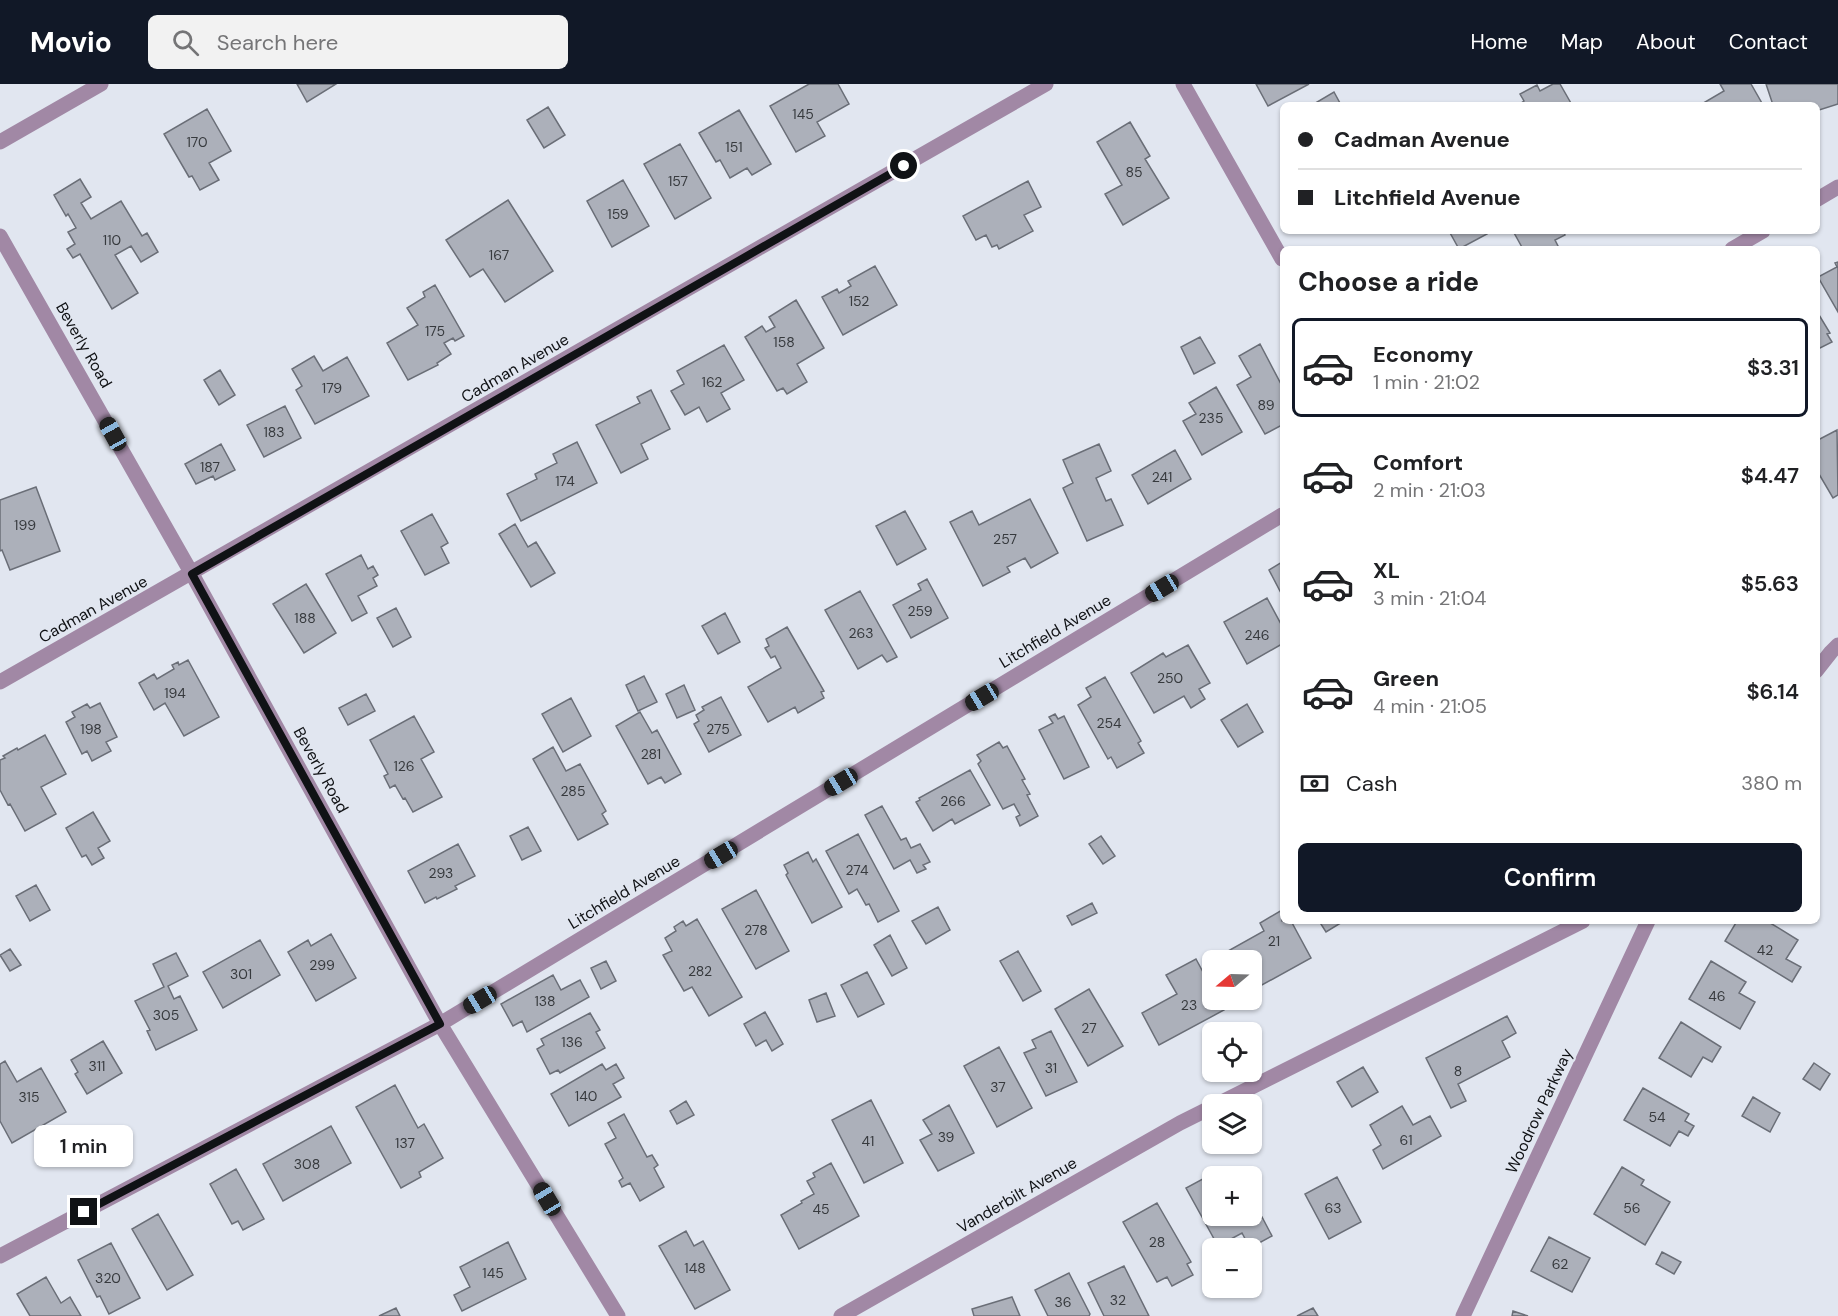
<!DOCTYPE html>
<html lang="en">
<head>
<meta charset="utf-8">
<style>
  :root { --surface:#fff; --page:#f2f2f2; --text:#202124; --muted:#757577; --line:#e0e0e0; --accent:#111827 }
  body { margin:0; font-family:"DM Sans",sans-serif; background:var(--page); color:var(--text); height:100vh; display:flex; flex-direction:column; font-size:22px; white-space:nowrap }
  * { box-sizing:border-box; margin:0 }
  p { font-size:20px; color:var(--muted) }
  .icon { flex:none; width:33px; height:33px; fill:none; stroke:currentColor; stroke-width:2; stroke-linecap:round; stroke-linejoin:round }
  .map { position:relative; flex:1; overflow:hidden }
  .drawer { position:absolute; left:1280px; top:162px; width:540px; height:678px; display:flex; flex-direction:column; background:var(--surface); border-radius:9px; box-shadow:0 2px 4px #0004 }
  .drawer>* { flex:none }
  .hud { position:absolute; left:1280px; top:18px; width:540px; height:132px; border-radius:9px; box-shadow:0 2px 4px #0004; display:grid; align-content:center; height:132px; padding:0 18px; background:var(--surface) }
  .needle { width:39px; rotate:251deg }
  .buttons { position:absolute; left:1202px; top:866px; display:grid; gap:12px }
  .buttons a { display:grid; place-items:center; width:60px; height:60px; border-radius:9px; background:var(--surface); box-shadow:0 2px 4px #0004; font-size:30px }
  .end { position:absolute; width:27px; height:27px; margin:-14px; border:8px solid #101215; background:#fff; box-shadow:0 0 0 3px #fff }
  .from { border-radius:50% }
  .bubble { position:absolute; height:42px; border-radius:9px; background:var(--surface); box-shadow:0 2px 4px #0004; font-size:20px; font-weight:600; line-height:42px; text-align:center }
  .car { position:absolute; width:18px; height:36px; margin:-18px -9px; border-radius:8px; box-shadow:0 0 4px 2px #0007; background:linear-gradient(#222 24%,#8ab4d8 0 40%,#222 0 76%,#8ab4d8 0 86%,#222 0) }
  .hud b { display:flex; align-items:center; gap:21px; height:57px; font-size:22px }
  .hud b+b { border-top:2px solid var(--line) }
  .hud i { width:15px; height:15px; background:var(--text) }
  ul { padding:0; list-style:none }
  li { display:flex; align-items:center; gap:18px; height:99px; margin:0 12px 9px; padding:0 6px; border:3px solid transparent; border-radius:9px }
  li div { flex:1 }
  li b { display:block; font-size:22px }
  li em { font-style:normal; font-weight:600 }
  li.current { border-color:var(--accent) }
  li>.icon { width:54px; height:54px; stroke-width:1.5 }
  h2 { padding:0 18px; font-size:27px; line-height:72px }
  .pay { display:flex; align-items:center; gap:15px; height:66px; padding:0 18px; font-size:22px }
  .pay p { margin-inline-start:auto }
  .action { display:flex; gap:12px; margin-top:auto; padding:12px 18px }
  .action a { flex:1; height:69px; border-radius:9px; background:var(--accent); color:#fff; font-size:24px; font-weight:600; line-height:69px; text-align:center }
  header { display:flex; align-items:center; gap:36px; box-sizing:border-box; height:84px; padding:0 30px; background:var(--accent); color:#fff }
  header strong { font-size:28px }
  nav { display:flex; gap:33px; margin-inline-start:auto; font-size:21px }
  .search { width:420px; height:54px; background:var(--page); display:flex; align-items:center; gap:15px; box-sizing:border-box; padding:0 21px; border-radius:9px; color:var(--muted); font-size:22px }
  .map>svg:first-child { display:block }
  .building { fill:#acb0ba; stroke:#6a6e77; stroke-width:1.5 }
  .lines { fill:none; stroke-linecap:round; stroke-linejoin:round }
  .minor { stroke:#a188a5; stroke-width:15 }
  .route { stroke:#101215; stroke-width:8 }
  .labels { text-anchor:middle; dominant-baseline:central; stroke-width:4.5; stroke-linejoin:round; paint-order:stroke }
  .number-label { font-size:14px; fill:#373a3e }
  .street-label { font-size:16px; fill:#101215; stroke:#e1e6f0 }
</style>
</head>
<body>
<header>
<strong>Movio</strong>
<div class="search"><svg class="icon" aria-label="search" viewBox="0 0 24 24"><circle cx="10" cy="10" r="6"/><path d="M15 15l6 6"/></svg>Search here</div>
<nav><a>Home</a><a>Map</a><a>About</a><a>Contact</a></nav>
</header>
<div class="map">
<svg width="1838" height="1232" viewBox="0 0 1838 1232">
  <rect width="100%" height="100%" fill="#e1e6f0"/>
  <!-- building -->
  <path class="building" d="M297,0H336L307,18Z
    M809,0H838L849,20L817,38L825,52L796,68L770,22Z
    M1256,0H1309L1268,22Z
    M1553,0H1560L1572,21H1518L1524,17L1520,10L1537,1L1540,7Z
    M1720,0H1751L1763,21H1700L1724,7Z
    M1766,0H1838V20L1816,27V21H1773Z
    M1334,8L1341,21H1312Z
    M548,23L565,51L544,64L527,36Z
    M207,25L231,67L209,79L219,96L200,106L192,92L189,93L164,50Z
    M739,26L771,80L752,91L747,84L730,94L720,76L716,78L699,49Z
    M1130,38L1150,72L1145,75L1169,114L1123,141L1105,110L1122,101L1097,58Z
    M680,60L711,114L675,135L644,80Z
    M80,95L91,113L81,119L91,135L121,117L142,152L147,149L158,168L141,178L131,162L115,171L138,209L112,225L80,170L73,174L67,165L75,160L68,148L76,144L68,130L66,132L54,111Z
    M623,96L649,142L612,163L587,117Z
    M1028,97L1041,123L1024,131L1033,147L999,165L997,161L992,163L986,151L976,156L963,132Z
    M508,116L553,187L505,218L483,185L470,193L446,156Z
    M1449,147H1485L1487,150L1459,165Z
    M1513,147H1563L1565,151L1555,156L1559,164L1557,165H1523Z
    M1838,178V228L1818,193L1837,183L1835,179Z
    M875,182L897,221L843,251L822,213L837,205L839,209L851,202L848,197Z
    M435,201L464,252L455,257L453,254L444,259L451,270L437,279L438,281L408,296L387,259L418,241L407,224L425,213L423,208Z
    M796,216L824,264L797,280L807,298L787,310L783,304L777,307L745,253L762,242L766,248L775,243L769,233Z
    M1816,226L1830,249L1827,250L1832,258L1816,266Z
    M1200,253L1215,279L1194,290L1181,263Z
    M1260,260L1282,302V341L1265,350L1237,301L1251,293L1239,272Z
    M724,261L744,296L721,309L730,325L707,338L699,323L685,331L671,307L684,300L677,287Z
    M314,272L323,287L347,273L369,312L315,340L296,306L302,302L292,285Z
    M220,286L235,311L219,321L204,296Z
    M1216,303L1242,348L1202,371L1183,337L1196,330L1189,319Z
    M651,306L670,345L641,360L648,375L621,389L596,341L640,319L637,313Z
    M285,322L301,354L264,373L247,341Z
    M1837,346L1838,411L1833,414L1816,385V357Z
    M577,358L597,399L521,437L507,410L537,395L535,390L557,379L553,370Z
    M221,360L235,386L215,396L213,392L196,400L185,380Z
    M1099,360L1111,387L1096,394L1106,417L1111,415L1123,441L1087,457L1063,404L1073,399L1063,376Z
    M1175,366L1191,395L1148,420L1132,391Z
    M36,403L60,467L10,486L2,466L0,467V416Z
    M1030,415L1058,469L1031,484L1025,474L1007,483L1010,488L983,502L950,438L972,427L979,441Z
    M905,427L926,465L897,481L876,442Z
    M432,430L448,459L441,463L449,479L425,491L401,447Z
    M515,440L528,463L536,458L555,489L531,503L499,450Z
    M361,471L368,485L373,482L378,491L373,494L377,502L358,512L367,529L352,537L326,490Z
    M1282,478V511L1269,486Z
    M927,495L948,534L911,554L893,521L921,506L918,500Z
    M306,500L336,549L304,569L273,520Z
    M860,507L897,573L887,578L882,571L858,585L825,526Z
    M1267,514L1282,542V560L1247,580L1224,538Z
    M396,524L411,553L393,563L377,534Z
    M725,529L740,558L718,570L702,542Z
    M787,543L824,607L821,608L824,614L798,629L795,623L768,638L748,603L781,584L775,572L771,574L765,564L769,562L766,555Z
    M1188,561L1210,599L1199,605L1205,615L1191,624L1184,612L1154,629L1131,589L1163,569L1166,573Z
    M188,576L219,633L184,652L165,619L154,626L139,599L154,590L157,595L174,585L172,581L178,578L179,581Z
    M644,592L657,618L638,627L626,601Z
    M1105,593L1141,657L1138,659L1144,669L1117,684L1111,673L1108,675L1078,621L1091,613L1086,604Z
    M684,601L695,626L677,634L666,610Z
    M366,610L375,627L348,641L339,624Z
    M721,613L741,651L709,668L694,640L699,637L696,631L704,626L702,623Z
    M571,614L591,652L563,668L542,630Z
    M100,619L117,653L106,658L111,667L92,677L87,667L82,670L66,638L75,633L72,628L87,620L90,624Z
    M1247,620L1263,648L1238,663L1221,636Z
    M640,628L652,649L657,646L681,690L665,699L661,693L648,700L616,642Z
    M1055,630L1058,635L1064,632L1089,683L1064,695L1039,646L1053,639L1049,633Z
    M414,632L434,668L421,675L442,713L413,728L405,714L403,715L395,701L390,704L384,692L388,690L370,656Z
    M45,651L66,690L41,703L56,730L25,747L10,720L8,721L0,706V676L5,674L3,672L17,664L18,666Z
    M999,658L1003,664L1007,662L1025,695L1022,696L1030,710L1027,711L1038,732L1020,742L1016,733L1020,731L1014,720L1003,725L978,680L981,677L977,671Z
    M553,663L566,687L580,680L606,727L602,730L608,740L578,756L533,675Z
    M970,686L990,721L955,740L952,735L933,747L916,718L920,716L919,714Z
    M882,722L901,756L906,754L911,764L920,760L930,778L923,781L926,785L917,789L910,776L894,785L865,731Z
    M93,728L110,757L98,764L104,774L92,781L86,771L82,773L66,744Z
    M528,743L541,767L522,776L510,752Z
    M858,750L899,827L878,838L869,820L866,821L857,805L849,810L826,767Z
    M1101,752L1115,772L1103,780L1089,760Z
    M458,760L475,792L455,802L457,805L437,815L436,813L425,819L408,787Z
    M808,768L813,778L816,775L842,823L812,839L786,791L788,789L784,781Z
    M36,801L50,826L30,837L16,812Z
    M756,806L789,867L756,885L722,825Z
    M1092,819L1097,829L1072,841L1067,832Z
    M938,823L950,846L926,860L912,837Z
    M1282,826V837H1291L1311,874L1251,907V876H1233L1228,867L1264,847L1260,839Z
    M697,835L742,913L709,932L692,903L684,907L663,871L672,867L665,854L676,847L674,843L683,837L686,842Z
    M1319,837H1344L1326,848Z
    M1737,837H1767L1798,856L1786,875L1801,883L1792,898L1725,857Z
    M331,850L356,894L316,917L288,868L308,856L311,862Z
    M890,851L907,884L892,892L874,861Z
    M260,856L280,891L223,924L203,888Z
    M10,865L21,881L10,887L0,871Z
    M1018,867L1041,907L1023,917L1000,877Z
    M176,869L188,892L168,902L174,915L180,912L197,946L156,966L147,947L150,946L135,917L164,903L153,880Z
    M1196,875L1212,905V915H1218L1224,926L1159,961L1142,929L1177,910L1166,891Z
    M606,877L616,897L601,905L591,884Z
    M1711,877L1746,898L1739,909L1755,918L1740,945L1689,915Z
    M867,888L884,920L858,933L841,901Z
    M553,891L561,906L580,896L589,913L527,948L522,937L513,942L501,920Z
    M1089,905L1123,962L1088,982L1055,925Z
    M826,909L835,932L817,938L809,916Z
    M765,928L783,960L772,967L766,956L756,962L744,940Z
    M590,929L600,946L596,948L605,964L560,989L558,986L550,990L537,965L544,961L541,955Z
    M1507,932L1516,949L1502,957L1510,973L1458,1000L1466,1017L1451,1024L1426,974Z
    M1681,938L1721,963L1712,978L1703,973L1691,993L1659,974Z
    M1051,947L1077,998L1046,1012L1024,969L1036,964L1032,956Z
    M103,957L122,989L87,1010L75,990L78,988L71,976Z
    M999,963L1032,1024L997,1043L964,982Z
    M5,977L17,998L41,984L66,1028L12,1059L0,1037V980Z
    M1814,979L1830,990L1820,1006L1803,995Z
    M602,980L606,986L616,980L624,994L613,1000L621,1013L569,1042L551,1010Z
    M1363,983L1378,1008L1352,1023L1337,998Z
    M395,1001L418,1044L424,1040L443,1074L419,1088L421,1093L401,1104L356,1023Z
    M1643,1004L1689,1030L1685,1037L1694,1042L1688,1052L1679,1047L1670,1062L1624,1036Z
    M1753,1013L1780,1029L1770,1048L1742,1032Z
    M871,1016L903,1079L864,1099L832,1036Z
    M686,1017L694,1031L677,1040L670,1027Z
    M949,1021L974,1069L938,1087L920,1056L932,1050L923,1036Z
    M1402,1022L1413,1041L1430,1032L1441,1052L1383,1085L1373,1066L1381,1061L1370,1041Z
    M624,1030L647,1073L652,1071L658,1081L654,1084L664,1103L640,1117L630,1099L622,1103L619,1097L623,1094L605,1060L616,1054L608,1039Z
    M331,1042L351,1079L283,1117L263,1080Z
    M831,1079L859,1132L799,1165L781,1131L802,1119L801,1117L814,1110L807,1097L815,1093L813,1089Z
    M1225,1083L1230,1092H1212V1131H1251L1255,1137L1262,1133L1272,1152L1250,1164L1242,1149L1218,1162L1186,1104Z
    M1622,1083L1644,1096L1641,1101L1670,1118L1645,1161L1594,1130Z
    M236,1085L264,1135L243,1146L238,1137L232,1140L210,1100Z
    M1337,1093L1361,1138L1329,1155L1305,1110Z
    M1157,1119L1191,1178L1187,1180L1193,1191L1172,1202L1167,1193L1157,1198L1123,1138Z
    M158,1130L193,1191L167,1206L132,1145Z
    M686,1147L694,1162L703,1157L730,1206L695,1225L659,1162Z
    M1549,1153L1590,1174L1572,1208L1531,1187Z
    M508,1158L526,1195L462,1227L454,1211L470,1203L460,1183Z
    M111,1159L140,1214L109,1230L100,1212L97,1213L78,1176Z
    M1662,1168L1681,1178L1674,1190L1656,1180Z
    M1254,1172L1259,1188L1251,1190V1173Z
    M1124,1182L1149,1232H1104L1088,1199Z
    M1069,1189L1090,1230L1089,1232H1048L1035,1206Z
    M46,1193L61,1219L70,1213L81,1232H30L17,1210Z
    M1012,1213L1020,1232H974L972,1225Z
    M396,1224L400,1232H379Z
    M1313,1224L1318,1232H1297Z
    M1513,1227L1528,1232H1512Z"/>
  <g class="lines">
    <!-- minor -->
    <path class="minor" d="M1183,0L1282,175
      M0,58L101,0
      M1816,116L1838,103
      M0,152L192,490L440,940L618,1232
      M1732,165L1763,147
      M1816,587L1831,568L1838,561
      M0,598L1046,0
      M1218,1020L1583,837
      M0,1172L440,940L1282,431
      M841,1232L1180,1039L1212,1023
      M1463,1232L1648,837"/>
  </g>
  <g class="lines">
    <!-- route -->
    <path class="route" d="M84,1128L440,940L192,490L904,82"/>
  </g>
  <g class="labels">
    <!-- number labels -->
    <g class="number-label">
      <text x="803" y="30">145</text>
      <text x="197" y="58">170</text>
      <text x="734" y="63">151</text>
      <text x="1134" y="88">85</text>
      <text x="678" y="97">157</text>
      <text x="618" y="130">159</text>
      <text x="112" y="156">110</text>
      <text x="499" y="171">167</text>
      <text x="859" y="217">152</text>
      <text x="435" y="247">175</text>
      <text x="784" y="258">158</text>
      <text x="712" y="298">162</text>
      <text x="332" y="304">179</text>
      <text x="1266" y="321">89</text>
      <text x="1211" y="334">235</text>
      <text x="274" y="348">183</text>
      <text x="210" y="383">187</text>
      <text x="1162" y="393">241</text>
      <text x="565" y="397">174</text>
      <text x="25" y="441">199</text>
      <text x="1005" y="455">257</text>
      <text x="920" y="527">259</text>
      <text x="305" y="534">188</text>
      <text x="861" y="549">263</text>
      <text x="1257" y="551">246</text>
      <text x="1170" y="594">250</text>
      <text x="175" y="609">194</text>
      <text x="1109" y="639">254</text>
      <text x="91" y="645">198</text>
      <text x="718" y="645">275</text>
      <text x="651" y="670">281</text>
      <text x="404" y="682">126</text>
      <text x="573" y="707">285</text>
      <text x="953" y="717">266</text>
      <text x="857" y="786">274</text>
      <text x="441" y="789">293</text>
      <text x="756" y="846">278</text>
      <text x="1274" y="857">21</text>
      <text x="1765" y="866">42</text>
      <text x="322" y="881">299</text>
      <text x="700" y="887">282</text>
      <text x="241" y="890">301</text>
      <text x="1717" y="912">46</text>
      <text x="545" y="917">138</text>
      <text x="1189" y="921">23</text>
      <text x="166" y="931">305</text>
      <text x="1089" y="944">27</text>
      <text x="572" y="958">136</text>
      <text x="97" y="982">311</text>
      <text x="1051" y="984">31</text>
      <text x="1458" y="987">8</text>
      <text x="998" y="1003">37</text>
      <text x="586" y="1012">140</text>
      <text x="29" y="1013">315</text>
      <text x="1657" y="1033">54</text>
      <text x="946" y="1053">39</text>
      <text x="1406" y="1056">61</text>
      <text x="868" y="1057">41</text>
      <text x="405" y="1059">137</text>
      <text x="307" y="1080">308</text>
      <text x="1333" y="1124">63</text>
      <text x="1632" y="1124">56</text>
      <text x="821" y="1125">45</text>
      <text x="1157" y="1158">28</text>
      <text x="1560" y="1180">62</text>
      <text x="695" y="1184">148</text>
      <text x="493" y="1189">145</text>
      <text x="108" y="1194">320</text>
      <text x="1118" y="1216">32</text>
      <text x="1063" y="1218">36</text>
    </g>
    <!-- street labels -->
    <g class="street-label">
      <text transform="translate(84 261) rotate(60)">Beverly Road</text>
      <text transform="translate(515 284) rotate(-30)">Cadman Avenue</text>
      <text transform="translate(93 525) rotate(-29)">Cadman Avenue</text>
      <text transform="translate(1055 547) rotate(-31)">Litchfield Avenue</text>
      <text transform="translate(321 686) rotate(61)">Beverly Road</text>
      <text transform="translate(624 808) rotate(-31)">Litchfield Avenue</text>
      <text transform="translate(1539 1027) rotate(-65)">Woodrow Parkway</text>
      <text transform="translate(1017 1111) rotate(-30)">Vanderbilt Avenue</text>
    </g>
  </g>
</svg>
<div class="buttons">
<a><svg class="needle" viewBox="-14 -14 28 28"><path d="M0-13l5 13h-10z" fill="#e53935"/><path d="M0 13l5-13h-10z" fill="#757577"/></svg></a>
<a><svg class="icon" aria-label="locate" viewBox="0 0 24 24"><circle cx="12" cy="12" r="6"/><path d="M12 2v4M12 18v4M2 12h4M18 12h4"/></svg></a>
<a><svg class="icon" aria-label="layers" viewBox="0 0 24 24"><path d="M12 4l9 5-9 5-9-5zM3 14l9 5 9-5"/></svg></a>
<a>+</a>
<a>−</a>
</div>
<i class="end from" style="left:904px;top:82px"></i>
<i class="end" style="left:84px;top:1128px"></i>
<div class="bubble" style="left:34px;top:1041px;width:99px">1 min</div>
<i class="car" style="left:113px;top:350px;rotate:331deg"></i>
<i class="car" style="left:1162px;top:504px;rotate:239deg"></i>
<i class="car" style="left:982px;top:613px;rotate:239deg"></i>
<i class="car" style="left:841px;top:698px;rotate:239deg"></i>
<i class="car" style="left:721px;top:771px;rotate:239deg"></i>
<i class="car" style="left:480px;top:916px;rotate:239deg"></i>
<i class="car" style="left:547px;top:1115px;rotate:329deg"></i>
<div class="hud">
<b><i class="from"></i>Cadman Avenue</b>
<b><i></i>Litchfield Avenue</b>
</div>
<section class="drawer">
<h2>Choose a ride</h2>
<ul>
<li class="current"><svg class="icon" aria-label="car" viewBox="0 0 24 24"><path d="M5 17H2v-5l4-1 3-4h7l3 4 3 1v5h-3M9 17h6M6 11h13"/><circle cx="7" cy="17" r="2"/><circle cx="17" cy="17" r="2"/></svg><div><b>Economy</b><p>1 min · 21:02</p></div><em>$3.31</em></li>
<li><svg class="icon" aria-label="car" viewBox="0 0 24 24"><path d="M5 17H2v-5l4-1 3-4h7l3 4 3 1v5h-3M9 17h6M6 11h13"/><circle cx="7" cy="17" r="2"/><circle cx="17" cy="17" r="2"/></svg><div><b>Comfort</b><p>2 min · 21:03</p></div><em>$4.47</em></li>
<li><svg class="icon" aria-label="car" viewBox="0 0 24 24"><path d="M5 17H2v-5l4-1 3-4h7l3 4 3 1v5h-3M9 17h6M6 11h13"/><circle cx="7" cy="17" r="2"/><circle cx="17" cy="17" r="2"/></svg><div><b>XL</b><p>3 min · 21:04</p></div><em>$5.63</em></li>
<li><svg class="icon" aria-label="car" viewBox="0 0 24 24"><path d="M5 17H2v-5l4-1 3-4h7l3 4 3 1v5h-3M9 17h6M6 11h13"/><circle cx="7" cy="17" r="2"/><circle cx="17" cy="17" r="2"/></svg><div><b>Green</b><p>4 min · 21:05</p></div><em>$6.14</em></li>
</ul>
<div class="pay"><svg class="icon" aria-label="cash" viewBox="0 0 24 24"><path d="M3 7h18v10H3z"/><circle cx="12" cy="12" r="2"/></svg>Cash<p>380 m</p></div>
<div class="action"><a>Confirm</a></div>
</section>
</div>
</body>
</html>
